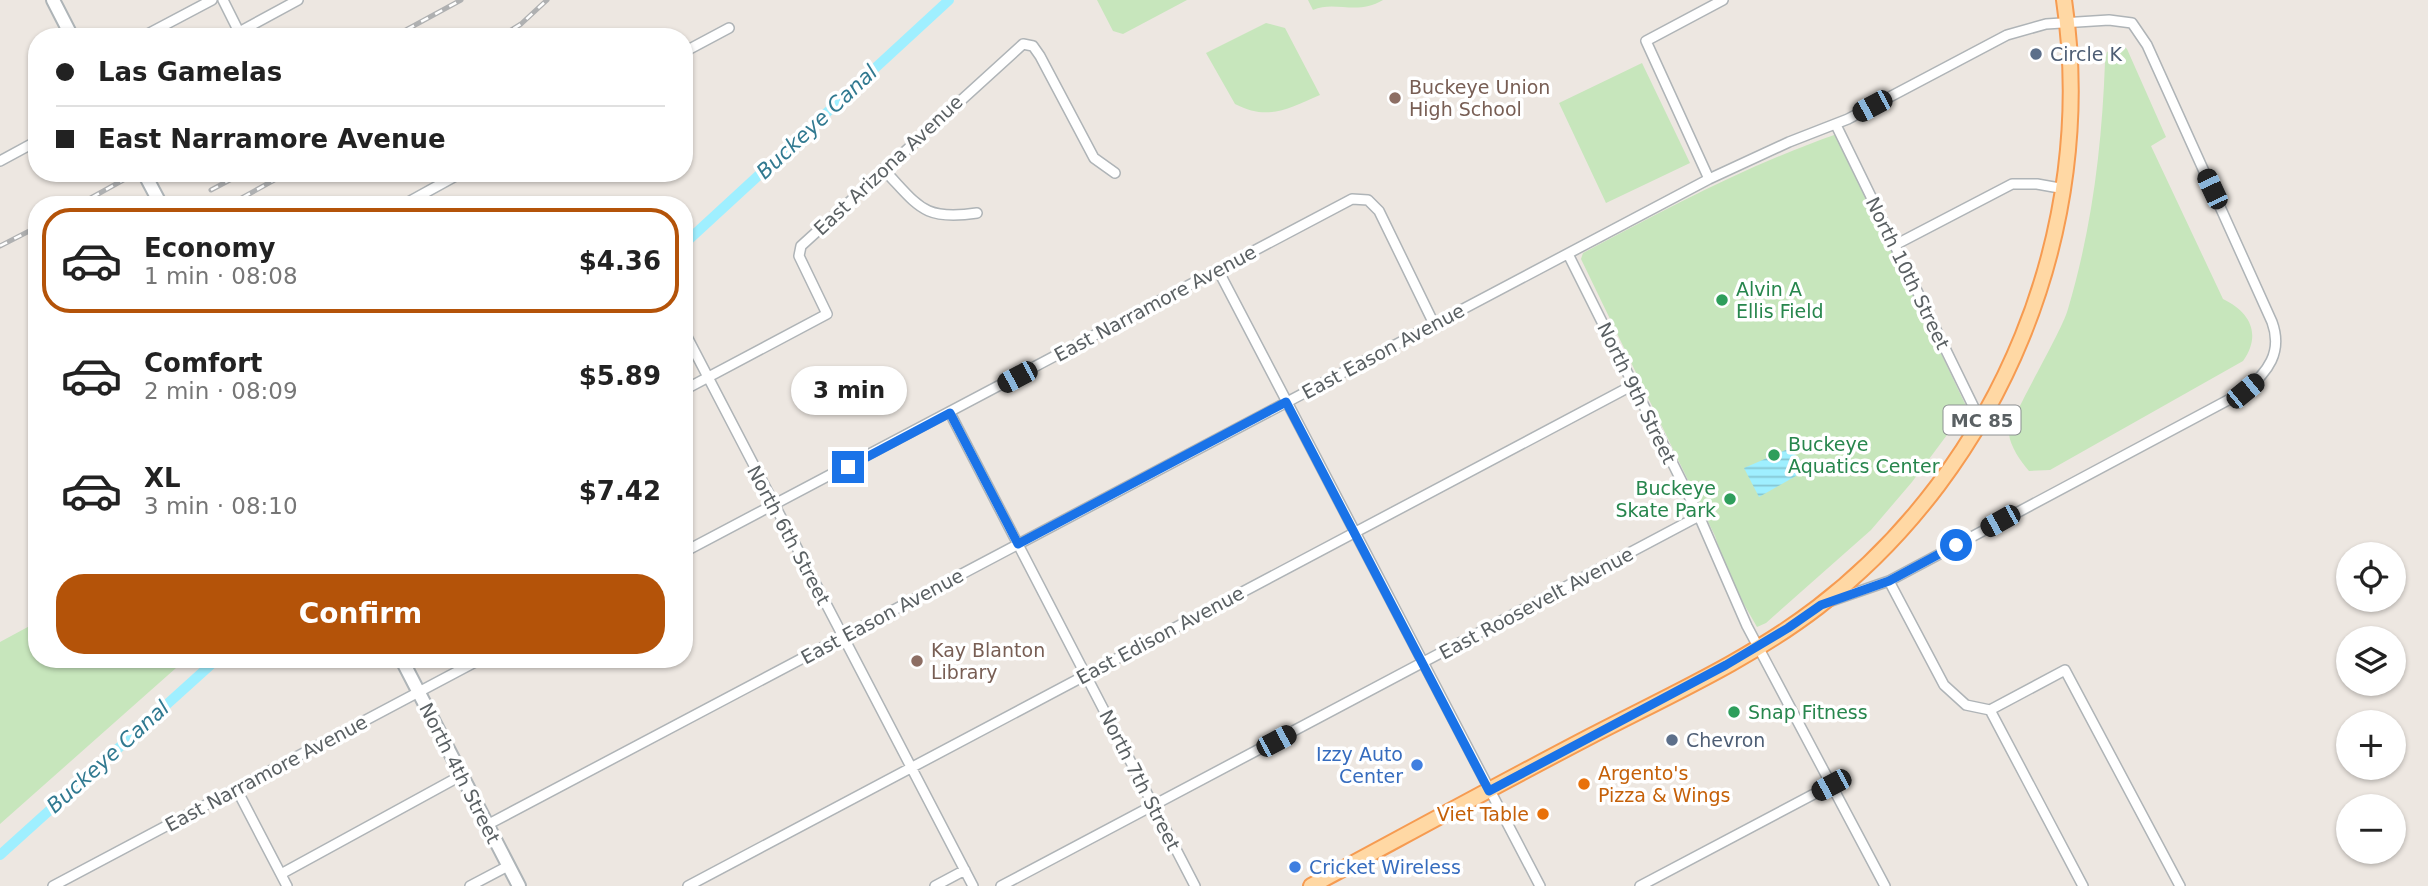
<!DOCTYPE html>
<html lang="en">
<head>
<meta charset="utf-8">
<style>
  :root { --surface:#fff; --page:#f2f2f2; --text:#222; --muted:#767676; --line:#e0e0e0; --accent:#b45309 }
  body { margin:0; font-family:"DejaVu Sans",sans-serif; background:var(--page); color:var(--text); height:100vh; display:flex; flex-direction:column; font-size:26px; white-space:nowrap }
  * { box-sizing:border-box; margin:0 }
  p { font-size:23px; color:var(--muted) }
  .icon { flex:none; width:38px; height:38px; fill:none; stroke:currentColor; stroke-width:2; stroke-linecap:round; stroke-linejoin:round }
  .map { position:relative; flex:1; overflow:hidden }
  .panel { position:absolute; left:28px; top:196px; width:665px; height:472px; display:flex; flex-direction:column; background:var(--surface); border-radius:28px; box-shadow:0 2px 5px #0004 }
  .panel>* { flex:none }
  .banner { position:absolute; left:28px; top:28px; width:665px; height:154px; border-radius:28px; box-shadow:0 2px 5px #0004; display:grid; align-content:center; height:154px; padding:0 28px; background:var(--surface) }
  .buttons { position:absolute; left:2336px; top:542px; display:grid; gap:14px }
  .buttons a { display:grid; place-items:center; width:70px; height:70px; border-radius:50%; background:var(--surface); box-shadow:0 2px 5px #0004; font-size:35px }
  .end { position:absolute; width:32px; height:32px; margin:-16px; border:9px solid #1a73e8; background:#fff; box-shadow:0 0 0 4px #fff }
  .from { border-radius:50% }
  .bubble { position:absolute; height:49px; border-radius:24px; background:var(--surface); box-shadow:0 2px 5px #0004; font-size:23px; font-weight:800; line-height:49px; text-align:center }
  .car { position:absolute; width:21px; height:42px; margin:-21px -10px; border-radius:9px; box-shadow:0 0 5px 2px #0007; background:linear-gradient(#222 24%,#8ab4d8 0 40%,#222 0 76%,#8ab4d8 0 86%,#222 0) }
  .banner b { display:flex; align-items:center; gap:24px; height:66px; font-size:26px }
  .banner b+b { border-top:2px solid var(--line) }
  .banner i { width:18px; height:18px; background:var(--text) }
  ul { padding:12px 0 0; list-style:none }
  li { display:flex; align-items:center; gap:21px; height:105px; margin:0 14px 10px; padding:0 14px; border:4px solid transparent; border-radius:28px }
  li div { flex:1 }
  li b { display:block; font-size:26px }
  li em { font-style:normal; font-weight:800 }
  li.current { border-color:var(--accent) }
  li>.icon { width:63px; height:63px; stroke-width:1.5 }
  .cta { display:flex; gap:14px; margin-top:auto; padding:14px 28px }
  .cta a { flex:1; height:80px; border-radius:28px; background:var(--accent); color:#fff; font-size:28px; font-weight:800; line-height:80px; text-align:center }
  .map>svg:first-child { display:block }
  .park { fill:#c7e6bc }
  .water { fill:url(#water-rules) }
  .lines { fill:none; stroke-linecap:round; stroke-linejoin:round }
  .canal { stroke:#9fefff; stroke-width:10 }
  .street-casing { stroke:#afb4b7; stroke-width:12 }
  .secondary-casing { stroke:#aeb4b7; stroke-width:16 }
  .primary-casing { stroke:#f69b51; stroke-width:18 }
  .street { stroke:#fff; stroke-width:9 }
  .secondary { stroke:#fff; stroke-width:12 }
  .primary { stroke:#ffd8a4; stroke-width:14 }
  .rail-casing { stroke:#afb0b1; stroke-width:5 }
  .rail { stroke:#fff; stroke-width:2.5; stroke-dasharray:8; stroke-linecap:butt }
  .route { stroke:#1a73e8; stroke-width:9 }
  .service-dot { fill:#5c6f8a; stroke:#fff; stroke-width:2.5 }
  .education-dot { fill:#8d6e63; stroke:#fff; stroke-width:2.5 }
  .leisure-dot { fill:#2e9e5b; stroke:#fff; stroke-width:2.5 }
  .shop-dot { fill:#3f7fe0; stroke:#fff; stroke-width:2.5 }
  .food-dot { fill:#e8710a; stroke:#fff; stroke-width:2.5 }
  .labels { text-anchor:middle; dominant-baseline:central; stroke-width:7; stroke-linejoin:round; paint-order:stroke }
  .shield { fill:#fff; stroke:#8c9092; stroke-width:2 }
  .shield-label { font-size:18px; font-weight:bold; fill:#5a6063 }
  .service-label { font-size:19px; fill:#4e5e75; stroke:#fff; text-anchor:start }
  .education-label { font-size:19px; fill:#785e54; stroke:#fff; text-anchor:start }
  .street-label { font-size:19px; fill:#5a6063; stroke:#fff }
  .leisure-label { font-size:19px; fill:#27864d; stroke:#fff; text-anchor:start }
  .shop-label { font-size:19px; fill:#366cbe; stroke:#fff; text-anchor:end }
  .food-label { font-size:19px; fill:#c56008; stroke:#fff; text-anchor:start }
  .water-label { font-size:21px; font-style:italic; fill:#307990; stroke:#fff }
</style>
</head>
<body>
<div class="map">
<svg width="2428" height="886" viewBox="0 0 2428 886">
  <defs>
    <pattern id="water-rules" width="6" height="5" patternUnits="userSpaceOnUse" patternTransform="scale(1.75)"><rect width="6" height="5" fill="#9fefff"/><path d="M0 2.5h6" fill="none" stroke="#85c5d2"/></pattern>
  </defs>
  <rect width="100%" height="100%" fill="#ede7e1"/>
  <!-- park -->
  <path class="park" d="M1097,0H1187L1123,34L1113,31Z
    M1308,0H1383C1357,16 1335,0 1313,10Z
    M1266,23L1285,28L1320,95C1288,109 1268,121 1235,104L1206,53Z
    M2121,43L2127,49L2166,137L2151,146L2223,299C2250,312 2262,334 2243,361L2050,470L2029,471C2021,462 2010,446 2009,434C2008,421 2061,334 2068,309C2092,228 2102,146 2105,62L2107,52Z
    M1642,63L1690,163L1606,203L1559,103Z
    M1837,134L1967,408L1912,482L1871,530L1766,623L1757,627L1729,578L1715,536L1581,259L1583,253C1666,209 1748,165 1837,134Z
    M37,622V660H185L0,824V642Z"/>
  <!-- water -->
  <path class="water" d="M1788,449L1800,459L1801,473L1759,497L1744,468Z"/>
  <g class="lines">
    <!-- canal -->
    <path class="canal" d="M684,244L949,0
      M0,855L216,660"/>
    <!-- street casing -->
    <g class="street-casing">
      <path id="street" d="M223,0L239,32
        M142,37L212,0
        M230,37L298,0
        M684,52L729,28
        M1836,125L1981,422
        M0,161L37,141
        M883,169C919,206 922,221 977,213
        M1709,179L1646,41L1723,0
        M403,205L461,173
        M1895,245L2012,184H2037L2065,189
        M1568,254L1699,516L1747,626L1885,886
        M1218,270L1540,886
        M684,331L973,886
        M684,390L827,314L799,256L801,246L1023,44L1033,46L1040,56L1094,158L1115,173
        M950,413L1195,886
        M684,552L1352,199L1368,200L1379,211L1434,324
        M1889,581L1944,685L1966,705L1990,710L2065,670L2180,886
        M1990,710L2083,886
        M237,790L287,886
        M487,825L1709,179L1789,142L1848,119L2007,35L2046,24L2109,20L2132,23L2147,45L2272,322C2283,352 2268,372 2245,391L1889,581L1828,602
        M281,874L462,775
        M53,886L479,660
        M470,886L508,866
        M688,886L1633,385
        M935,886L965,870
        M1001,886L1699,516
        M1640,886L1831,785"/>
    </g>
    <!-- secondary casing -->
    <g class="secondary-casing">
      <path id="secondary" d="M53,0L72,37
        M144,173L161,205
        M402,660L519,886"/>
    </g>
    <!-- primary casing -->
    <g class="primary-casing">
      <path id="primary" d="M1311,886C1404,836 1497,785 1591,736C1668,696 1749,660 1818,607C2001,466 2098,228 2064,0"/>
    </g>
    <!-- street -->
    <use href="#street" class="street"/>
    <!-- secondary -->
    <use href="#secondary" class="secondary"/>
    <!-- primary -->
    <use href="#primary" class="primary"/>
    <!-- rail casing -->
    <g class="rail-casing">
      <path id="rail" d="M393,37L461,0
        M500,37L521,24L547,0
        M211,190L243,173
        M78,205L136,173
        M229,205L287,173
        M0,246L37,227"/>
    </g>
    <!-- rail -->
    <use href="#rail" class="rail"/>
  </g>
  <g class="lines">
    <!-- route -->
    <path class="route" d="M848,467L950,413L1018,544L1286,402L1489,791L1726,665L1788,628L1821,605L1889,581L1956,545"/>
  </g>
  <!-- markers -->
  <g class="service-dot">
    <circle cx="2036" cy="54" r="7"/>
    <circle cx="1672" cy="740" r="7"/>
  </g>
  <g class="education-dot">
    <circle cx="1395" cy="98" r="7"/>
    <circle cx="917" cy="661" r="7"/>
  </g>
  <g class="leisure-dot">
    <circle cx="1722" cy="300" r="7"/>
    <circle cx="1774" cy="455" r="7"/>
    <circle cx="1730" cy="499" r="7"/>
    <circle cx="1734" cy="712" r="7"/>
  </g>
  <g class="shop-dot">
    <circle cx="1417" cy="765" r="7"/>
    <circle cx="1295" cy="867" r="7"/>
  </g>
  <g class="food-dot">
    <circle cx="1584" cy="784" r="7"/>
    <circle cx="1543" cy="814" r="7"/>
  </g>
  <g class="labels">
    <!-- shield labels -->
    <rect class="shield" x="1943.5" y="405.5" width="77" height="29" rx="5"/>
    <g class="shield-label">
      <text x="1982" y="420">MC 85</text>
    </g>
    <!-- service labels -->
    <g class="service-label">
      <text x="2050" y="54">Circle K</text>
      <text x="1686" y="740">Chevron</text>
    </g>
    <!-- education labels -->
    <g class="education-label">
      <text x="1409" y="87">Buckeye Union<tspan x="1409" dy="22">High School</tspan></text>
      <text x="931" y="650">Kay Blanton<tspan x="931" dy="22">Library</tspan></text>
    </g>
    <!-- street labels -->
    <g class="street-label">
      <text transform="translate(888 165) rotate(-43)">East Arizona Avenue</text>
      <text transform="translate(1908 273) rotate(64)">North 10th Street</text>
      <text transform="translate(1155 303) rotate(-28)">East Narramore Avenue</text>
      <text transform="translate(1383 351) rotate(-28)">East Eason Avenue</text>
      <text transform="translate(1637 393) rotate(64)">North 9th Street</text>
      <text transform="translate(789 535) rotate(62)">North 6th Street</text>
      <text transform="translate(1536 603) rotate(-28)">East Roosevelt Avenue</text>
      <text transform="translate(882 616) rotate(-28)">East Eason Avenue</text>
      <text transform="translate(1160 635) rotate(-28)">East Edison Avenue</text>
      <text transform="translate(266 773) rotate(-28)">East Narramore Avenue</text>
      <text transform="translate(460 773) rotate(63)">North 4th Street</text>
      <text transform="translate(1140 780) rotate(63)">North 7th Street</text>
    </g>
    <!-- leisure labels -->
    <g class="leisure-label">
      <text x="1736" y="289">Alvin A<tspan x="1736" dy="22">Ellis Field</tspan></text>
      <text x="1788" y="444">Buckeye<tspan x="1788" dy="22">Aquatics Center</tspan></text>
      <text x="1716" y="488" text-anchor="end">Buckeye<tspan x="1716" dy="22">Skate Park</tspan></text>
      <text x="1748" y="712">Snap Fitness</text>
    </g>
    <!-- shop labels -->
    <g class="shop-label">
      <text x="1403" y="754">Izzy Auto<tspan x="1403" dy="22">Center</tspan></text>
      <text x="1309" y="867" text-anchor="start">Cricket Wireless</text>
    </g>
    <!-- food labels -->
    <g class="food-label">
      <text x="1598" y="773">Argento's<tspan x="1598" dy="22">Pizza &amp; Wings</tspan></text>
      <text x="1529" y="814" text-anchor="end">Viet Table</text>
    </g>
    <!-- water labels -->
    <g class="water-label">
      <text transform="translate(817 122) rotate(-43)">Buckeye Canal</text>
      <text transform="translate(108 757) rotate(-42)">Buckeye Canal</text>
    </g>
  </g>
</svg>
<div class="buttons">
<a><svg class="icon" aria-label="locate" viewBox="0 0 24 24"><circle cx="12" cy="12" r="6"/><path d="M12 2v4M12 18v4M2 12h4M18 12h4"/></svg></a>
<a><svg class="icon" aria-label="layers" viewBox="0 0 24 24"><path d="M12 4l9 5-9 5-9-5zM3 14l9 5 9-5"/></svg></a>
<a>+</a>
<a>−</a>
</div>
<i class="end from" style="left:1956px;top:545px"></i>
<i class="end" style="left:848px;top:467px"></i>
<div class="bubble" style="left:791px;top:366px;width:116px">3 min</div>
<i class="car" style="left:1872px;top:106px;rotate:242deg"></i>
<i class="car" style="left:2212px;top:189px;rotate:335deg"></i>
<i class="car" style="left:1017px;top:377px;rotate:242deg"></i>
<i class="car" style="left:2245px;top:391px;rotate:51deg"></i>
<i class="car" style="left:2000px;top:521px;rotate:241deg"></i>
<i class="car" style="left:1276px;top:741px;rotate:62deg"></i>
<i class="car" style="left:1831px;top:785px;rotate:242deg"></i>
<div class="banner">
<b><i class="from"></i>Las Gamelas</b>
<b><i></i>East Narramore Avenue</b>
</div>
<section class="panel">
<ul>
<li class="current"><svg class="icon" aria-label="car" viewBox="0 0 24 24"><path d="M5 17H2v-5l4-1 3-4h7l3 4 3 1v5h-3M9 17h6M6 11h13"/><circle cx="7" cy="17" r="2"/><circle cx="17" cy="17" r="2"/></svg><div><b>Economy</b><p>1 min · 08:08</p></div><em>$4.36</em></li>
<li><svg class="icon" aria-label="car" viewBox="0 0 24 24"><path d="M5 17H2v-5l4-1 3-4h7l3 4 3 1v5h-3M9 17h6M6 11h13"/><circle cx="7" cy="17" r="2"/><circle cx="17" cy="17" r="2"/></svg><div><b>Comfort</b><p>2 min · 08:09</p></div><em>$5.89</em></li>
<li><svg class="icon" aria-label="car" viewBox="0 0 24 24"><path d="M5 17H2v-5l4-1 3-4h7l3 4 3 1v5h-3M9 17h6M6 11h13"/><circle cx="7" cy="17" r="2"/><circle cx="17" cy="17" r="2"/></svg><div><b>XL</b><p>3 min · 08:10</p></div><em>$7.42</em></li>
</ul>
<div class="cta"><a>Confirm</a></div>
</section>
</div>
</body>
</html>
